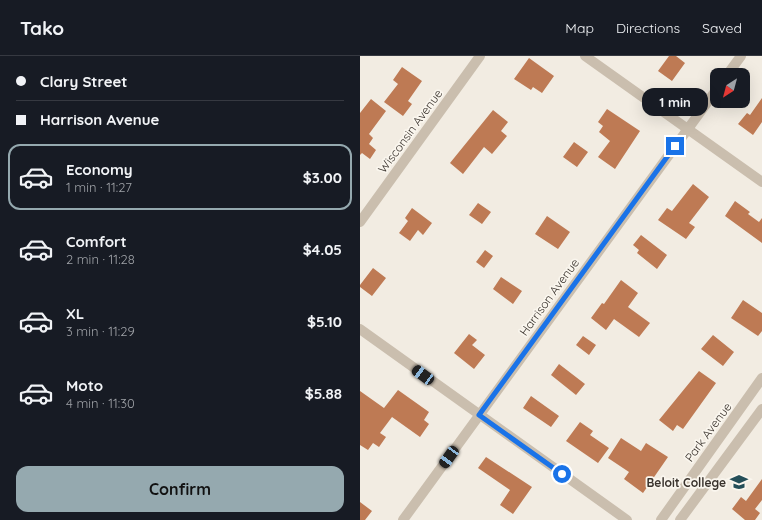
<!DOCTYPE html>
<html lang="en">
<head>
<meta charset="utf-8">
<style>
  :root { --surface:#171b24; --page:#242831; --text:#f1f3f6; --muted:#9ea1a6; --line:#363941; --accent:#95a9af }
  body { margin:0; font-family:Quicksand,sans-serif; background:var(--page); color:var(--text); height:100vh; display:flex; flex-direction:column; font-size:15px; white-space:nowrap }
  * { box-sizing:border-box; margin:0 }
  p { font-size:13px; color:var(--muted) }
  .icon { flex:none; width:22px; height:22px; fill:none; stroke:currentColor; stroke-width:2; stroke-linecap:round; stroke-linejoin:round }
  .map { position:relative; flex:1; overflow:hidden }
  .drawer { display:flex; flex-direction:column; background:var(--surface); width:360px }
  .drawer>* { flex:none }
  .banner { display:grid; align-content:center; height:88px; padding:0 16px; background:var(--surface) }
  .needle { width:26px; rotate:216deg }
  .fabs { position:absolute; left:350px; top:12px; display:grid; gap:8px }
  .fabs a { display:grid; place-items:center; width:40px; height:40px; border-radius:8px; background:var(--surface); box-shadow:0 4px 16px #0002; font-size:20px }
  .end { position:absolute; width:18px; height:18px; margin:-9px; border:5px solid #1a73e8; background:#fff; box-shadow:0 0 0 2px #fff }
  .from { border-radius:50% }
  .bubble { position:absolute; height:28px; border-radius:12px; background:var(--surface); box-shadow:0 4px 16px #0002; font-size:13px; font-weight:700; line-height:28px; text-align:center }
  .car { position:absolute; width:12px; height:24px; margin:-12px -6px; border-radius:5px; box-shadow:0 0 3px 1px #0007; background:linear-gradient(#222 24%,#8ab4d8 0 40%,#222 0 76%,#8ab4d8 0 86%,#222 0) }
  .banner b { display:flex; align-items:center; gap:14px; height:38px; font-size:15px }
  .banner b+b { border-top:1px solid var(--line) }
  .banner i { width:10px; height:10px; background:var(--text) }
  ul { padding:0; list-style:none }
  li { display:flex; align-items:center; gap:12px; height:66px; margin:0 8px 6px; padding:0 8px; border:2px solid transparent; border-radius:12px }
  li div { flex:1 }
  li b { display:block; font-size:15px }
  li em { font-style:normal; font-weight:700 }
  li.selected { border-color:var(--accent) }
  li>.icon { width:36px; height:36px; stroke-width:1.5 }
  .cta { display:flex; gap:8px; margin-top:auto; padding:8px 16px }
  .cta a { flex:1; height:46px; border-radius:12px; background:var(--accent); color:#111; font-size:16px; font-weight:700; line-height:46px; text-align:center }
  header { display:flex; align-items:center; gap:24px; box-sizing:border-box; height:56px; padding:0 20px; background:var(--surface); border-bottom:1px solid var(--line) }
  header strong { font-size:19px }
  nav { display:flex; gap:22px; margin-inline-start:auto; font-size:14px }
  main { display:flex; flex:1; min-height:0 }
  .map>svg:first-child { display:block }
  .building { fill:#be7a54 }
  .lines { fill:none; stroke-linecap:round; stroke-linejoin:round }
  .minor { stroke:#cabeae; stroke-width:10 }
  .route { stroke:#1a73e8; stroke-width:5 }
  .labels { text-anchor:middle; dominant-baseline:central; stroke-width:3.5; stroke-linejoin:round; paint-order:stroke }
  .street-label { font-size:12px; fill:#39322c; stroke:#faf6ee }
  .poi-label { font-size:12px; font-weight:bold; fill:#39322c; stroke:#faf6ee; text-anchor:end }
</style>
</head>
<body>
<header>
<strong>Tako</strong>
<nav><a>Map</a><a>Directions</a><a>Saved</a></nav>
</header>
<main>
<section class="drawer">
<div class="banner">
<b><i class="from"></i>Clary Street</b>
<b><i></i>Harrison Avenue</b>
</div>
<ul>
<li class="selected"><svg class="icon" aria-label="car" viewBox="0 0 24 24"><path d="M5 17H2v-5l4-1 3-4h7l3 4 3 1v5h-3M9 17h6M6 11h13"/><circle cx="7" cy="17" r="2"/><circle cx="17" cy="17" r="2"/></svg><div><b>Economy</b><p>1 min · 11:27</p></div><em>$3.00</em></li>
<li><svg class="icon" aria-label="car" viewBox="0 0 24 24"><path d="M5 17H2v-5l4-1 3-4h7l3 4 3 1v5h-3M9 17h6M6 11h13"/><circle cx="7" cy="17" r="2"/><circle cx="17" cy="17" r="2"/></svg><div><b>Comfort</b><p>2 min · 11:28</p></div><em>$4.05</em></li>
<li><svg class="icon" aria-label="car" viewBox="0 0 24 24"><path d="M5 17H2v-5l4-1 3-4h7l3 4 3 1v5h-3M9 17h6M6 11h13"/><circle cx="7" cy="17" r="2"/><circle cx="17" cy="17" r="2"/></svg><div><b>XL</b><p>3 min · 11:29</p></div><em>$5.10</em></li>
<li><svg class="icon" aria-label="car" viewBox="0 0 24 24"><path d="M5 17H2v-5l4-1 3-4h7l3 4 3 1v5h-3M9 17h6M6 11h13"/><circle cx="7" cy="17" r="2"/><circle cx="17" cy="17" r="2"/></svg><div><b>Moto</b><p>4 min · 11:30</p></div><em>$5.88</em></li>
</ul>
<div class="cta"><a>Confirm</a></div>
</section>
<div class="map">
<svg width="402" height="464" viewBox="0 0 402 464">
  <rect width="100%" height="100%" fill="#f2ece2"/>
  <!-- building -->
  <path class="building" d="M309,0H316L325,7L312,25L298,15Z
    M169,2L194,20L182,37L173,31L171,34L154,23Z
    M42,11L62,25L48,45L52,48L43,60L24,46L38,28L33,24Z
    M402,42V66L393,79L378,68L387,57L390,59Z
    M11,43L26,55L9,78L13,82L9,88L16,94L10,103L2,97L0,99V57Z
    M247,53L280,75L255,113L238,101L250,85L239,76L243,70L238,66Z
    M133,54L148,66L141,75L147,80L132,98L124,91L103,118L90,107Z
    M214,86L228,96L217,111L203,101Z
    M333,128L349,141L329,167L335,171L326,183L298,164L307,152L312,155Z
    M375,145L390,156L388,158L399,166L402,162V187L365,160Z
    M118,147L131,156L122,168L109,159Z
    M52,152L72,167L63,179L58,174L50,185L39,177L48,165L45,162Z
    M187,160L210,176L198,193L175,178Z
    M281,179L307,199L297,213L277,197L279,194L273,189Z
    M125,194L133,200L124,212L116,206Z
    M13,212L26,222L12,240L0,231V229Z
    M141,221L162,235L153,248L133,233Z
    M261,224L278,237L268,251L290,267L279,281L254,263L246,274L231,262L242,247L244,248Z
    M383,244L402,257V275L398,280L371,262Z
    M109,278L117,284L112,289L125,299L114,313L94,297Z
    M353,279L374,296L363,310L341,293Z
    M223,280L236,289L229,299L216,289Z
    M199,308L225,328L216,339L191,319Z
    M339,315L356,327L323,373L317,369L313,375L299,364Z
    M38,334L69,356L64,364L69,368L60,381L32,361L20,377L26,381L19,391L13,387L8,394L0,389V335L24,352Z
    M171,340L199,360L191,371L163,352Z
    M220,366L233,375L230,379L249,392L238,407L206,385Z
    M261,382L281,395L286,387L308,401L283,437L264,423L269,416L248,402Z
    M126,401L172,431L153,458L140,449L150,434L118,412Z
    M402,423V444L395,453L400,457L395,464H385L372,453L381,441L386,445Z
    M0,446L12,455L5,464H0Z"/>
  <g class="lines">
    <!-- minor -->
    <path class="minor" d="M225,0L402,126
      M367,19L381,0
      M0,166L120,0
      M0,273L267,464
      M43,464L357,33
      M301,464L402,322
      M320,464L402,353"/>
  </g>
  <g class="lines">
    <!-- route -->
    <path class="route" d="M202,418L119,359L315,90"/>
  </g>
  <!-- icons -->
  <defs>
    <g id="university-bare" transform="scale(1.38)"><path d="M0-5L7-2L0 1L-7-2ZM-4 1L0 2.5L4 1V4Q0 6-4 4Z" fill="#244e58" stroke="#faf6ee" stroke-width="2.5" paint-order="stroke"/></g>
  </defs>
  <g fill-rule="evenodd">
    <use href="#university-bare" x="379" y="426"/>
  </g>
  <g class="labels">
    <!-- street labels -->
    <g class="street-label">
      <text transform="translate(50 75) rotate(-54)">Wisconsin Avenue</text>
      <text transform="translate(189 241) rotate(-54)">Harrison Avenue</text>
      <text transform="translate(348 376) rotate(-54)">Park Avenue</text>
    </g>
    <!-- poi labels -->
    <g class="poi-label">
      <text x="366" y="426">Beloit College</text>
    </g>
  </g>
</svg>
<div class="fabs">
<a><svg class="needle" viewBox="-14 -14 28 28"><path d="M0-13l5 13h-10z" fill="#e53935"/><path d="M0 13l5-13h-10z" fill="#9ea1a6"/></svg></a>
</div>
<i class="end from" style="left:202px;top:418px"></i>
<i class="end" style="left:315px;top:90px"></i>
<div class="bubble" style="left:282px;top:32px;width:66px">1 min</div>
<i class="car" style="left:63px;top:319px;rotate:306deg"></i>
<i class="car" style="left:89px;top:401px;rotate:216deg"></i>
</div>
</main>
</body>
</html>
